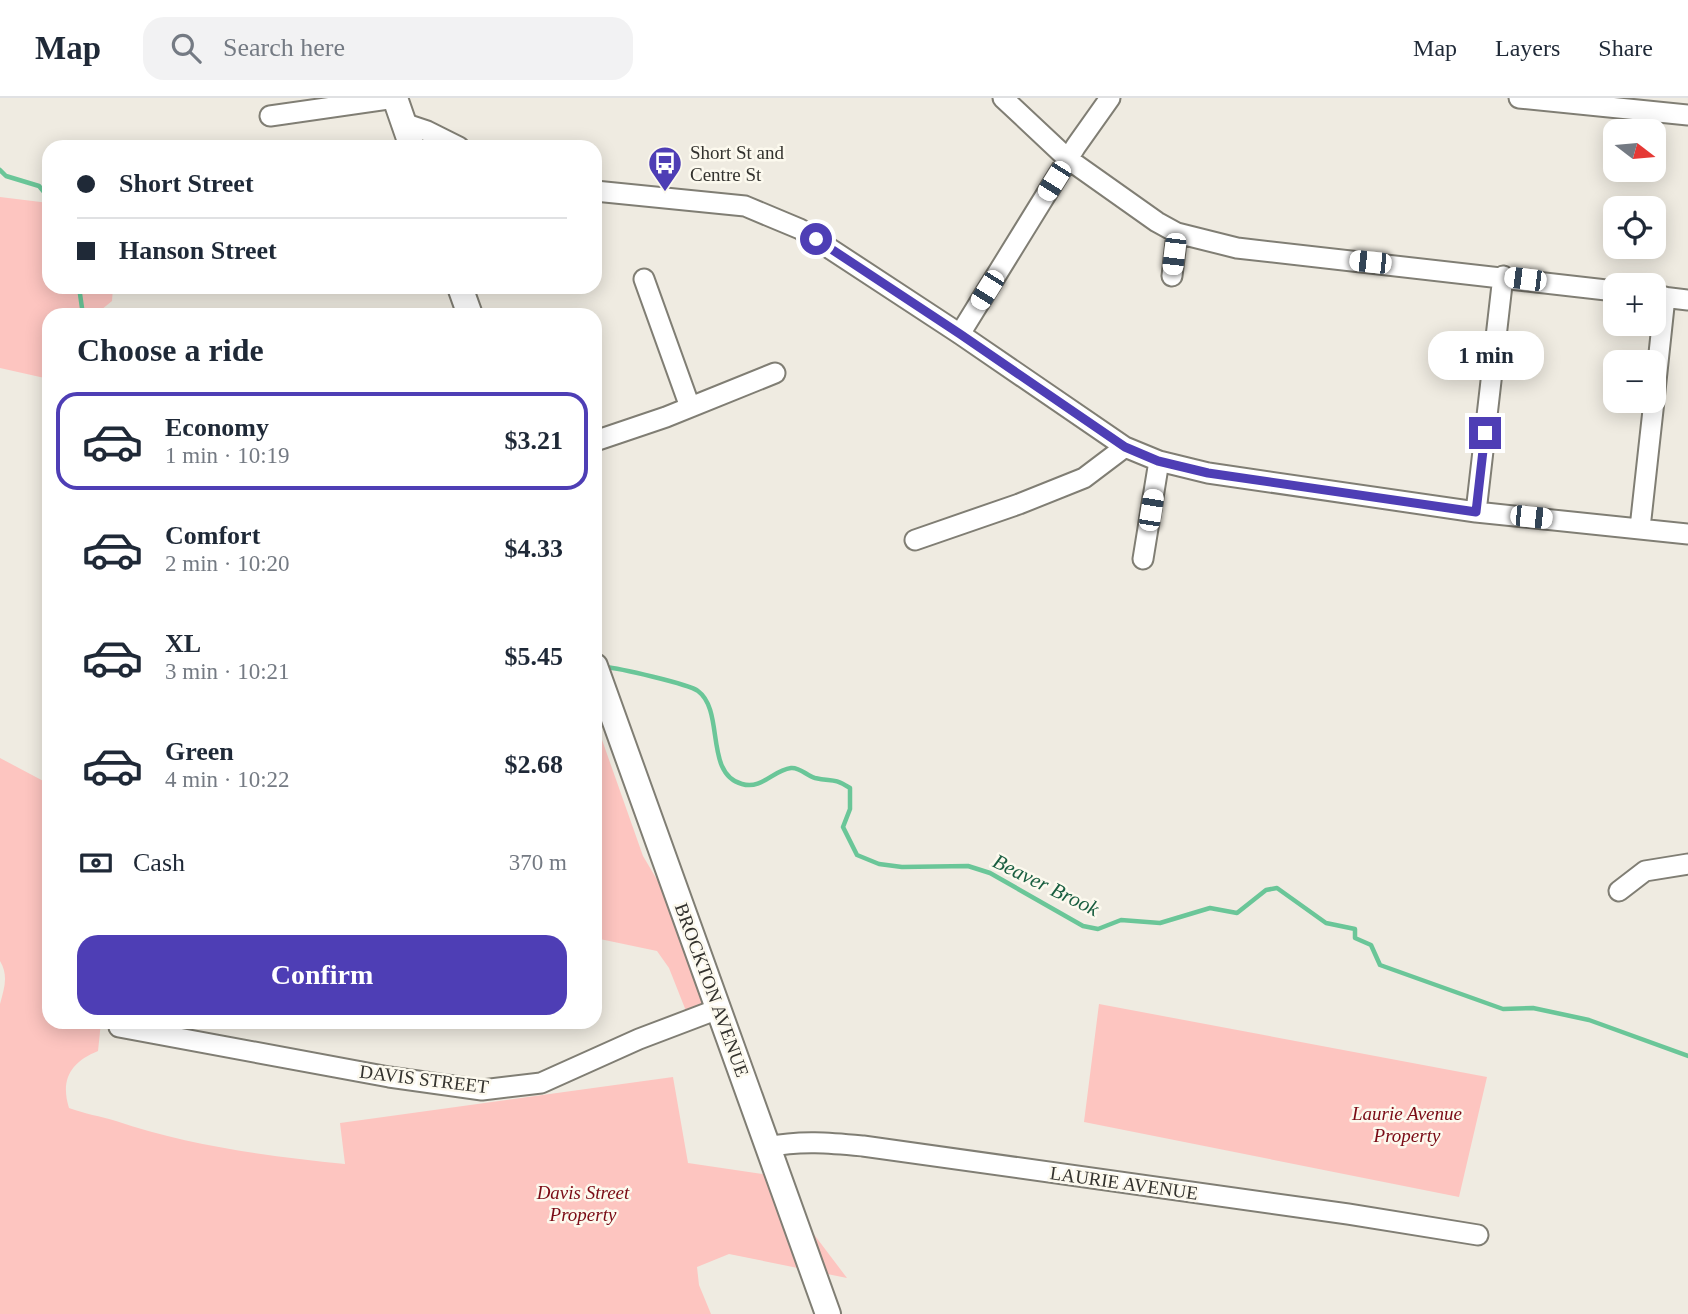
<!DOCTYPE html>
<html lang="en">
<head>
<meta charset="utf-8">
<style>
  :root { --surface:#fff; --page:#f2f2f3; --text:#1f2937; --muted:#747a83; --line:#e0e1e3; --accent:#4e3eb5 }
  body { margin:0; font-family:Georgia,serif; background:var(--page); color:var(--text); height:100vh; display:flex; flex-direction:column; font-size:26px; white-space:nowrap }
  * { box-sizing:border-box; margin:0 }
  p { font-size:23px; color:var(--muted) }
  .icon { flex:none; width:38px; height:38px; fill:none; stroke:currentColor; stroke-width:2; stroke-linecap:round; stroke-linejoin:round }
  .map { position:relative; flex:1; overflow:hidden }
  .panel { position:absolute; left:42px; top:210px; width:560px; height:721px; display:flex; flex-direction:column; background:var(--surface); border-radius:21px; box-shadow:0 4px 18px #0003 }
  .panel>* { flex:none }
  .hud { position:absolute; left:42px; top:42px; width:560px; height:154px; border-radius:21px; box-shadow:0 4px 18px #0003; display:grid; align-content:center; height:154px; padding:0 35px; background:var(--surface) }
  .needle { width:46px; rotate:106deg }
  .buttons { position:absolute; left:1603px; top:21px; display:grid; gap:14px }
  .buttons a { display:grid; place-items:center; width:63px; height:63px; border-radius:14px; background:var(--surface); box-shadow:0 4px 18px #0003; font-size:35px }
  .end { position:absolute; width:32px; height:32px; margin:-16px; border:9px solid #4e3eb5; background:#fff; box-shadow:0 0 0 4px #fff }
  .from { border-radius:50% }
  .bubble { position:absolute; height:49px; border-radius:21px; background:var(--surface); box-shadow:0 4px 18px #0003; font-size:23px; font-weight:700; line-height:49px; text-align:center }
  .car { position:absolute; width:21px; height:42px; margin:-21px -10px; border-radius:9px; box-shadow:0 0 5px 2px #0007; background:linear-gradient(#fff 24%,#345 0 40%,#fff 0 76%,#345 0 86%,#fff 0) }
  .hud b { display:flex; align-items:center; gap:24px; height:66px; font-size:26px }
  .hud b+b { border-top:2px solid var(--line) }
  .hud i { width:18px; height:18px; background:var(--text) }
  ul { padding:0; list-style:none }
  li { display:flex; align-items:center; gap:21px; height:98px; margin:0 14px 10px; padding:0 21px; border:4px solid transparent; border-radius:21px }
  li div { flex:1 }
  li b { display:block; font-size:26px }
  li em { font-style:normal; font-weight:700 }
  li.active { border-color:var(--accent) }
  li>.icon { width:63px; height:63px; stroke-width:1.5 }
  h2 { padding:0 35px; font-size:32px; line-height:84px }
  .pay { display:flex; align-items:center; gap:18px; height:77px; padding:0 35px; font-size:26px }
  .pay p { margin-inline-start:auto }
  .cta { display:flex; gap:14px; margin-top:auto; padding:14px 35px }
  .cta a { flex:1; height:80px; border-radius:21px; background:var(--accent); color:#fff; font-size:28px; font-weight:700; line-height:80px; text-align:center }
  header { display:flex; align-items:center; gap:42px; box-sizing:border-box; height:98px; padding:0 35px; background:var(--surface); border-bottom:2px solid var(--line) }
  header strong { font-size:33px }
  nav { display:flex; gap:38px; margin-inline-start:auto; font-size:24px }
  .search { width:490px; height:63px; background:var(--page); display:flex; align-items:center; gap:18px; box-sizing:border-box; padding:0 24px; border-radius:21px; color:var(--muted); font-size:26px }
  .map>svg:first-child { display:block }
  .green { fill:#fdc5c0 }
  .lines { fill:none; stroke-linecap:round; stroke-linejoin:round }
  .stream { stroke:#6ac698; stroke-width:4.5 }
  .minor-casing { stroke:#807e74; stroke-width:23 }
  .major-casing { stroke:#807e74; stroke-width:28 }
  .minor { stroke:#fff; stroke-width:19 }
  .major { stroke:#fff; stroke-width:24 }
  .route { stroke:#4e3eb5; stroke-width:9 }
  .labels { text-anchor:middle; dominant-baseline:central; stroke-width:5; stroke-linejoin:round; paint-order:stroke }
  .poi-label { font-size:19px; fill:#33322e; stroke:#fcf9ee; text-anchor:start }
  .street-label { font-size:19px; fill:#33322e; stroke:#fcf9ee }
  .park-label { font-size:19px; font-style:italic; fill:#7a0b15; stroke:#fcf9ee }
  .water-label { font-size:21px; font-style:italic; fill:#195e40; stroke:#fcf9ee }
</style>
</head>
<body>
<header>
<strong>Map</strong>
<div class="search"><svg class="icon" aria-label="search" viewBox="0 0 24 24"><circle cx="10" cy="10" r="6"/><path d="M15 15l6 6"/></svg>Search here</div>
<nav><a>Map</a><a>Layers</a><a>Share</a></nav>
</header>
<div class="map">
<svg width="1688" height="1216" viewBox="0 0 1688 1216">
  <rect width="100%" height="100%" fill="#efebe1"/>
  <!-- green -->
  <path class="green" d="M0,99L49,105V189H113L112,203L95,217H49V281L0,270Z
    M595,622L643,758L659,785L703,907L686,913L669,870L657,853L595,840Z
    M0,660L49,686V924H101L98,953C71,964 60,981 69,1010C85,1016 100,1018 116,1023C189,1048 268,1058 345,1066L340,1025L673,979L688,1065L769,1077L847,1180L729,1156L697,1169L699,1187L711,1216H0V906C4,891 9,878 0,863Z
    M1099,906L1487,979L1459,1099L1084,1024Z"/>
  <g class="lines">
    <!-- stream -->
    <path class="stream" d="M0,72L6,78L39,88L49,100
      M79,189L83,217
      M605,569C618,570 689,586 698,593C725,613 704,676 742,686C762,692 773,672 791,670C800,669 807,678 815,680C833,684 832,679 850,690V711L843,729L857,757L879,766L902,769L968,768L990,775L1083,828L1098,831L1121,822L1160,825L1210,810L1237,815L1266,792L1277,790L1326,825L1355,831V840L1371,847L1380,867L1503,911L1533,910L1589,922L1688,958"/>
    <!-- minor casing -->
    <g class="minor-casing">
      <path id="minor" d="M1003,0L1068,61L1157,124L1177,135L1237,150L1615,193
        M1519,0L1688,17
        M270,18L395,0
        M403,25L427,33L459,49
        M595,93L745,108L800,131L960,236L1125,349L1159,363L1208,375L1476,414L1688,436
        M1172,178L1177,135
        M644,181L690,309
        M1654,198L1688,202
        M960,236L1076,48L1110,0
        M1654,302L1665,199
        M595,343L666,319L775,275
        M1476,414L1503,178
        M1640,430L1654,303
        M915,442L1019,406L1084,380L1125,349
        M1143,461L1159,363
        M1619,793L1645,773L1688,766
        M119,929L389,979L482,992L541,985L639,941L718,911
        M768,1049C800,1042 831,1045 863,1048L1348,1116L1478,1137"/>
    </g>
    <!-- major casing -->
    <g class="major-casing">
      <path id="major" d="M395,0L412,49
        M460,189L470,217
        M595,568L828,1216"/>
    </g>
    <!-- minor -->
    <use href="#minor" class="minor"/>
    <!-- major -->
    <use href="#major" class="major"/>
  </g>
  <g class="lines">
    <!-- route -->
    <path class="route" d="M816,141L960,236L1125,349L1158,363L1208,375L1476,414L1485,335"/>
  </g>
  <!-- icons -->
  <defs>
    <g id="bus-pin" transform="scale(1.75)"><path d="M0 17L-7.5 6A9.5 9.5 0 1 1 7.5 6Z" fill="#4e3eb5" stroke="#fcf9ee"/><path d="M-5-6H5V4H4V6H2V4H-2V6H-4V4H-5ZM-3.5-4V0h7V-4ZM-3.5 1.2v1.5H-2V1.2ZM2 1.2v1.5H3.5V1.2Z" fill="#fff"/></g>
  </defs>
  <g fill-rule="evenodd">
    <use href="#bus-pin" x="665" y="65"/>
  </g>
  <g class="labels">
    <!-- poi labels -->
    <g class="poi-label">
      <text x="690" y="54">Short St and<tspan x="690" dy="22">Centre St</tspan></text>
    </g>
    <!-- street labels -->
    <g class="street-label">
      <text transform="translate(712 892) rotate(70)">BROCKTON AVENUE</text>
      <text transform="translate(424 981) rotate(7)">DAVIS STREET</text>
      <text transform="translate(1124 1085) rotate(8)">LAURIE AVENUE</text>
    </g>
    <!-- park labels -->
    <g class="park-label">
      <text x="1407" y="1015">Laurie Avenue<tspan x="1407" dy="22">Property</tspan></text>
      <text x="583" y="1094">Davis Street<tspan x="583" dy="22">Property</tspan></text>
    </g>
    <!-- water labels -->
    <g class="water-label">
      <text transform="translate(1046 787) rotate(26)">Beaver Brook</text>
    </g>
  </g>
</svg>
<div class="buttons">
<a><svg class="needle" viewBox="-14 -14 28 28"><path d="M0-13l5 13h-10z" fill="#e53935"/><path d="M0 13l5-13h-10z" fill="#747a83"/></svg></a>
<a><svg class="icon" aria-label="locate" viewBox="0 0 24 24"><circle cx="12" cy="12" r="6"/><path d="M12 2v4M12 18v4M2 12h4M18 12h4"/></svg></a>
<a>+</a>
<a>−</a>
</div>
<i class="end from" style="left:816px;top:141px"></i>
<i class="end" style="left:1485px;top:335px"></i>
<div class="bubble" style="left:1428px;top:233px;width:116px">1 min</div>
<i class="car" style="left:1054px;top:83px;rotate:212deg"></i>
<i class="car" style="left:1174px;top:156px;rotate:187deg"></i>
<i class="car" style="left:1370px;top:164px;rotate:276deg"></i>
<i class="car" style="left:1525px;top:181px;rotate:277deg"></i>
<i class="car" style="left:987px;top:192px;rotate:212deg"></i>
<i class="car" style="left:1151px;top:412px;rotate:9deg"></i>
<i class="car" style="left:1531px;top:419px;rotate:96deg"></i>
<div class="hud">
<b><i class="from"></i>Short Street</b>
<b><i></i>Hanson Street</b>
</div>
<section class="panel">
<h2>Choose a ride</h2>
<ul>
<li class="active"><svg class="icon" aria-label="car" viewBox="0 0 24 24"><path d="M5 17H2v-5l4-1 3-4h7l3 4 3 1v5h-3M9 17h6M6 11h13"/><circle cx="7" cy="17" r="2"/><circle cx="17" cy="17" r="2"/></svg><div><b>Economy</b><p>1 min · 10:19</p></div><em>$3.21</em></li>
<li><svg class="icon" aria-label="car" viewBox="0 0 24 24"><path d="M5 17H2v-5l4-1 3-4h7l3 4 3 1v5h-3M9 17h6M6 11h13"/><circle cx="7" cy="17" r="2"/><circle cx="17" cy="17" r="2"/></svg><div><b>Comfort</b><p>2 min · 10:20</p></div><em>$4.33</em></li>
<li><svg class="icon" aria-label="car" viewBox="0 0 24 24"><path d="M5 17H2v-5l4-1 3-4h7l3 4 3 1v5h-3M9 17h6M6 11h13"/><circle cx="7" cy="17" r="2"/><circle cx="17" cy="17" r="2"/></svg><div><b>XL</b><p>3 min · 10:21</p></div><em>$5.45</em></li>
<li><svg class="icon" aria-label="car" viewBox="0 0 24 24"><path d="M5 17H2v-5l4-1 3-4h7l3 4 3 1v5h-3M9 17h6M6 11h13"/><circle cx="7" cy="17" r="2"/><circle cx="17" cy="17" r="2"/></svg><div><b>Green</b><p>4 min · 10:22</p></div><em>$2.68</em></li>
</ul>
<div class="pay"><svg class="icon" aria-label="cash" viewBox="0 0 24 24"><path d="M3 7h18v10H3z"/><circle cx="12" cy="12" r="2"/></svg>Cash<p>370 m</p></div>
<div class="cta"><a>Confirm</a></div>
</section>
</div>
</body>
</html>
